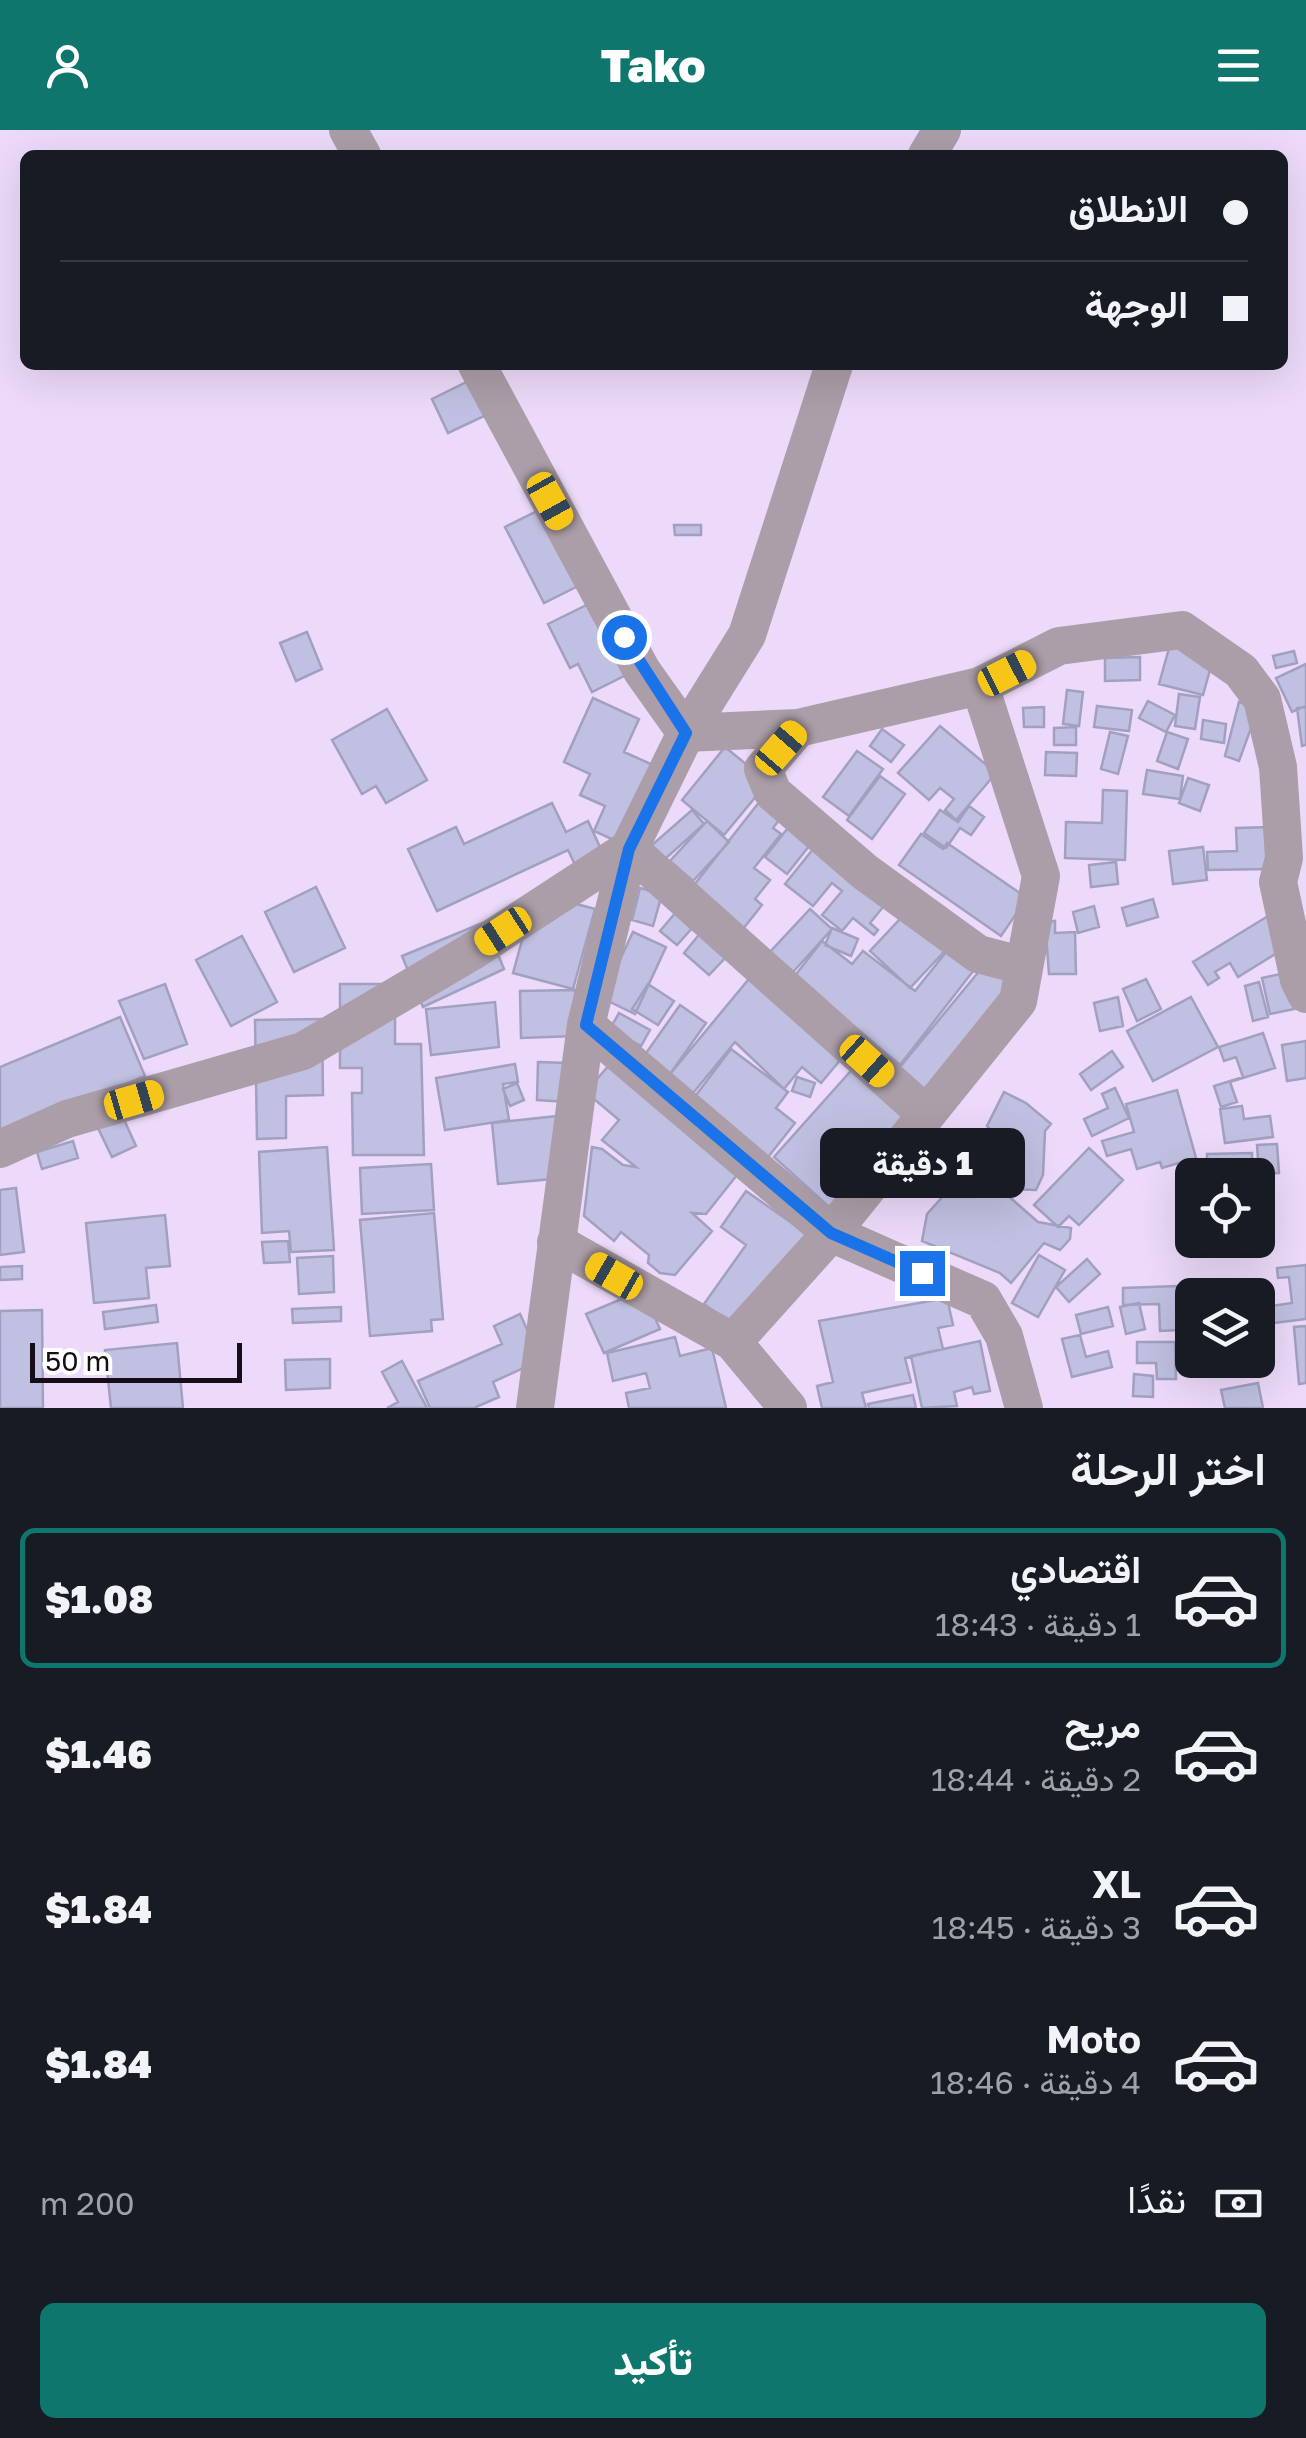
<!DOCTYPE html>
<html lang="ar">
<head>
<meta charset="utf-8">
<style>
  :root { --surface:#171b24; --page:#20242c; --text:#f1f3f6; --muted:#9ea1a6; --line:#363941; --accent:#0f766e }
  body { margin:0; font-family:"Golos Text",Vazirmatn,sans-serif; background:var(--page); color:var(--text); direction:rtl; height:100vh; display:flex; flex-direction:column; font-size:38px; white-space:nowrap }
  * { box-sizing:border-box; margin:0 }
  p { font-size:32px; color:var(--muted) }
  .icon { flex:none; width:55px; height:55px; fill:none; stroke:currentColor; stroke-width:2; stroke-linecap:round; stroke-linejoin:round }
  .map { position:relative; height:1278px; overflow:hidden; direction:ltr }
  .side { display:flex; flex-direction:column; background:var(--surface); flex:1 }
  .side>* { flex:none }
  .top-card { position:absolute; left:20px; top:20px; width:1268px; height:220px; border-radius:15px; box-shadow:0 10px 40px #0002; direction:rtl; display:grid; align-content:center; height:220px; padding:0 40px; background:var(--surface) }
  .fabs { position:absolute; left:1175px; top:1028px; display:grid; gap:20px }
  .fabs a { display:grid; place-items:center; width:100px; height:100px; border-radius:15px; background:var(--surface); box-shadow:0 10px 40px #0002; font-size:50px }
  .scale { position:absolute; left:30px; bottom:25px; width:212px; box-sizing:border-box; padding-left:10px; border:5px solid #150e19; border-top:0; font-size:28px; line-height:35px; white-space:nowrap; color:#150e19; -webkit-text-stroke:8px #fff; paint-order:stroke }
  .end { position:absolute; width:45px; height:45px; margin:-22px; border:12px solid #1a73e8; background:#fff; box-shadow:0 0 0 5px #fff }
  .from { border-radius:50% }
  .bubble { position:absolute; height:70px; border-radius:15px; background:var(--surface); box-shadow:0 10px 40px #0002; font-size:32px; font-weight:800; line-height:70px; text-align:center; direction:rtl }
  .car { position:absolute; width:30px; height:60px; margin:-30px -15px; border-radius:12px; box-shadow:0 0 8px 2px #0007; background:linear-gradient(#f5c518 24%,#345 0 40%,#f5c518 0 76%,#345 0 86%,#f5c518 0) }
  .top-card b { display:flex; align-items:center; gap:35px; height:95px; font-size:38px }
  .top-card b+b { border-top:2px solid var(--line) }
  .top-card i { width:25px; height:25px; background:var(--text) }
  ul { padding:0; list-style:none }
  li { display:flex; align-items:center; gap:30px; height:140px; margin:0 20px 15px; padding:0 20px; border:5px solid transparent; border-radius:15px }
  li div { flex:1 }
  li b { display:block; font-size:38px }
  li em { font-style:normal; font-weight:800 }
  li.active { border-color:var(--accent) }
  li>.icon { width:90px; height:90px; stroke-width:1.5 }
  h2 { padding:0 40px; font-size:45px; line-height:120px }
  .pay { display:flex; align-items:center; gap:25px; height:110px; padding:0 40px; font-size:38px }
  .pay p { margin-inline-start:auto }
  .primary-button { display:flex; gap:20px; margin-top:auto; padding:20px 40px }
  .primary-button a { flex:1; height:115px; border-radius:15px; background:var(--accent); color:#fff; font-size:40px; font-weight:800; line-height:115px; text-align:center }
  header { display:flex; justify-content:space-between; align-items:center; height:130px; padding:0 40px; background:var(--accent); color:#fff; font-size:45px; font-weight:800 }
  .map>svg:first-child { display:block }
  .building { fill:#c0c0e2; stroke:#a1a0c1; stroke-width:2.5 }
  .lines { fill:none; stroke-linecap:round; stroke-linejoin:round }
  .minor { stroke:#ac9ea8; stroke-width:38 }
  .route { stroke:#1a73e8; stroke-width:12 }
</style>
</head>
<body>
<header><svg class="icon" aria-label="menu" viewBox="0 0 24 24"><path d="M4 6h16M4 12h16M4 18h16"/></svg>Tako<svg class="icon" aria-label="person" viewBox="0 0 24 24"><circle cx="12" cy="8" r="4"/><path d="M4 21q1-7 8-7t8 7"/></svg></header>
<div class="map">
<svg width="1306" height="1278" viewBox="0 0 1306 1278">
  <rect width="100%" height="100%" fill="#eddafa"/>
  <!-- building -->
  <path class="building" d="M497,237L514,272L448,303L432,269Z
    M553,373L592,449L544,473L505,397Z
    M674,395H701V405H675Z
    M609,464L644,536L592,562L578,534L570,538L548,494Z
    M307,502L322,539L296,551L280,513Z
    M1171,511L1215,522L1203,565L1159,554Z
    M1294,521L1297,533L1276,538L1273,526Z
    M1140,527V550L1105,551V528Z
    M1306,534V576L1292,582L1276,548Z
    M1067,560L1083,562L1079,596L1063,594Z
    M1179,564L1200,567L1195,599L1175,596Z
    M593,568L639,589L624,622L653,635L618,712L594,701L605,676L580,665L590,644L564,632Z
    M1148,571L1175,585L1166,602L1139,588Z
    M1239,572L1258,579L1239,631L1225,626Z
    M1097,576L1132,580L1129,601L1094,597Z
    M1044,577V597H1024L1023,578Z
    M1306,577V615L1302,616L1297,578Z
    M387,579L427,650L386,673L376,656L362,664L332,610Z
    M1203,590L1226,594L1224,613L1201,609Z
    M940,596L996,643L956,690L945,680L954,669L940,658L929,670L898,643Z
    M1076,597V615H1054V598Z
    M882,599L904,615L891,632L870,616Z
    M1110,602L1128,606L1118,644L1101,639Z
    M1167,602L1188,609L1178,639L1157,631Z
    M725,617L768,652L724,705L682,670Z
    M857,621L883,639L849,686L823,667Z
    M1046,622L1077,623L1076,646L1045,645Z
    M1147,640L1183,646L1180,669L1143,664Z
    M880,646L905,664L872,709L847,690Z
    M1188,648L1209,655L1200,681L1179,673Z
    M771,657L792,673L773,698L781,704L754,738L770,750L755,769L762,775L743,799L691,759Z
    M1103,660L1127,661L1125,730L1065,728L1066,692L1102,693Z
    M552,673L566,702L588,691L605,728L578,741L568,720L437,781L408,719L456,697L464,714Z
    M969,676L984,687L971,705L960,698L946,718L924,703L940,680L958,692Z
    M692,680L704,694L665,729L652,715Z
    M799,684L821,701L787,744L765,727Z
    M707,691L729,712L693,751L670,731Z
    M1274,697L1275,739L1208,740L1207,722L1237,721L1236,698Z
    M826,703L897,760L870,793L878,800L874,805L853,788L842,801L822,785L842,761L832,753L813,776L785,754Z
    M921,704L943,719L947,713L1027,768L1001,806L899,735Z
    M1203,717L1207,750L1173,754L1169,721Z
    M1116,732L1118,754L1091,757L1089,735Z
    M316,757L345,818L294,842L265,782Z
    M640,758L662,764L653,796L632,790Z
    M535,763L595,779L573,859L513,843Z
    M1153,769L1158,787L1127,796L1122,778Z
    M915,773L955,810L910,858L870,821Z
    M1094,776L1099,797L1078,803L1073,782Z
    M810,779L832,799L793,842L770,822Z
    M677,781L695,795L677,815L660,801Z
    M1273,783L1293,813L1238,847L1230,833L1215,842L1219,848L1208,855L1193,832Z
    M1055,791V803L1075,802L1076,844H1049L1045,792Z
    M485,792L504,839L423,877L402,826Z
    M832,798L858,809L851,826L825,815Z
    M702,801L728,825L709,845L684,823Z
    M633,802L666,817L635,884L602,868Z
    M242,806L277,872L231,896L196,830Z
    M822,811L852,834L863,821L915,861L955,811L981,831L900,935L794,847Z
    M986,833L1023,863L932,973L895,943Z
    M1285,843L1294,879L1270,884L1262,848Z
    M753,844L847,922L821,953L802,937L784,959L735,912L689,968L666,949Z
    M1146,849L1161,879L1137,891L1123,859Z
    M1259,852L1268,887L1253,891L1245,856Z
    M165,854L187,914L144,929L119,871Z
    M340,854H395V914H421L424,1025H353L352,963H362V938H340Z
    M648,854L674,871L658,895L632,879Z
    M575,860L576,906L521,908L520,861Z
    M1118,867L1123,896L1100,901L1094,873Z
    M1191,867L1218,917L1153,951L1127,901Z
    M495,872L499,917L431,925L426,879Z
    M680,875L706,893L670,944L644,926Z
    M619,883L650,900L641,916L610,899Z
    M120,887L145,946L0,1008V937Z
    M322,889L323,965L286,966V1008L257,1009L255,890Z
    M1263,903L1275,938L1230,952L1237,972L1221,977L1214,956L1243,947L1236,927L1224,931L1219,917Z
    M1306,911V948L1287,951L1282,915Z
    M731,919L788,962L776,978L795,993L765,1031L690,973Z
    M1112,921L1123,937L1091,960L1080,944Z
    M538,932L568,933L567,972L537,970Z
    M611,933L741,1040L706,1084L692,1083L712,1101L675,1145L660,1143L648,1133L649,1125L621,1102L614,1111L584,1086L592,1017L602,1019L623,1035L636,1037L602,1010L619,990L594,969L597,949Z
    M515,934L518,952L503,954L509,990L445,1000L436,948Z
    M857,934L919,993L837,1084L774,1027Z
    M797,947L815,953L810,967L792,961Z
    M517,953L524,970L510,976L503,959Z
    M1115,958L1129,988L1092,1006L1084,989L1108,978L1102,964Z
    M1177,960L1196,1028L1162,1038L1160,1032L1137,1039L1131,1019L1107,1026L1102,1011L1134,1002L1126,974Z
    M1004,962L1026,973L1051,994L1045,1001L1043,1045L1036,1060L1011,1059L1006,1064L1038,1092L1071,1098L1070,1109L1060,1120L1044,1113L1011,1153L1000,1143L922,1111L927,1084L963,1044L973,1023L985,1024L995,1004L987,996Z
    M1242,976L1244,989L1270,986L1273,1007L1225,1013L1220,979Z
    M121,983L136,1016L112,1027L96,994Z
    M558,986L564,1048L498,1054L492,993Z
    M73,1011L78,1028L42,1039L37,1022Z
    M1277,1014L1279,1043L1259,1044L1257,1015Z
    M327,1017L334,1120L291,1122L289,1101L262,1103L259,1022Z
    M1089,1018L1123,1050L1079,1095L1069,1086L1058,1097L1034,1075Z
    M1252,1023V1044L1207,1045V1024Z
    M431,1034L434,1080L362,1084L360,1038Z
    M16,1058L24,1122L0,1125V1060Z
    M746,1061L816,1110L738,1199L704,1174L746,1115L721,1097Z
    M434,1083L443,1189L431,1190L432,1201L370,1206L360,1090Z
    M165,1085L170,1136L146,1138L149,1168L94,1173L86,1093Z
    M288,1111L290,1132L264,1133L262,1112Z
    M1039,1125L1065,1140L1038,1187L1012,1173Z
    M333,1126L334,1162L299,1164L297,1128Z
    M1087,1129L1100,1144L1069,1172L1056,1157Z
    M1306,1135V1189L1258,1195V1178L1292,1173L1289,1147L1278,1148L1277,1138Z
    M22,1136V1149L0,1150V1137Z
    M1177,1156L1179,1200L1160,1201L1159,1174L1123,1175V1158Z
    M643,1160L660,1199L604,1223L586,1184Z
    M947,1168L953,1195L938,1198L943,1219L905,1228L911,1252L862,1263L866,1278H822L817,1256L833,1252L819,1191Z
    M1139,1173L1145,1199L1126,1204L1120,1177Z
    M156,1175L158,1192L105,1199L103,1182Z
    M341,1177V1191L293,1193L292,1179Z
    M1108,1177L1113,1196L1081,1204L1076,1185Z
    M42,1180L43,1278H0V1181Z
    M520,1184L541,1230L493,1252L499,1267L474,1278H430L418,1251L502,1214L494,1196Z
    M1306,1196V1253L1299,1254L1294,1197Z
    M1080,1205L1086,1227L1108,1221L1112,1237L1072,1247L1062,1209Z
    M675,1207L680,1226L712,1218L726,1278H629L626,1263L650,1258L646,1243L613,1251L607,1223Z
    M980,1211L990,1261L974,1264L972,1257L954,1262L957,1276L922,1278L911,1226Z
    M1137,1212H1175L1176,1249H1157L1156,1233H1137Z
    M177,1213L183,1278H111L105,1220Z
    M1192,1215V1230H1219L1220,1239L1203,1241L1201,1232L1179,1235L1177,1217Z
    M330,1229V1258L286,1260L285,1230Z
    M402,1231L427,1278H387L398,1272L382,1242Z
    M1134,1244L1153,1246V1267L1133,1266Z
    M1258,1253L1263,1278H1225L1221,1260Z
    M913,1265L916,1278H869L868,1274Z"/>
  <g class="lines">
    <!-- minor -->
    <path class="minor" d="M348,0L362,25
      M927,25L942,0
      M477,235L642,541L686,603
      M980,556L1059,516L1182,500L1241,541L1262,569L1278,637L1284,728L1278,752L1299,850L1306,864
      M798,598L763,639L773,663L865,742L978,824L1024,836
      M686,603L798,598L980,556L1041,746L1018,871L831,1103L733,1212
      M586,895L831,1103L983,1170L1004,1206L1024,1278
      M0,1019L67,989L303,921L471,822L629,719L926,984
      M556,1112L733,1212L788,1278
      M535,1278L586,895L629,719L686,603L747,505L834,235"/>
  </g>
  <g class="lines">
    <!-- route -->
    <path class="route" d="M624,507L686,603L629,719L586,895L831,1103L922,1143"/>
  </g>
</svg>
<div class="fabs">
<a><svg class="icon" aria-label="locate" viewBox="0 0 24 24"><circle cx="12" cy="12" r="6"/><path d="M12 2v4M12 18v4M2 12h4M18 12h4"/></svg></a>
<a><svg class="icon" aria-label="layers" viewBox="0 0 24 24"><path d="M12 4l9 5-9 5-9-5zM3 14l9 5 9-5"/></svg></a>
</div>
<div class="scale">50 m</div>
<i class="end from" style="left:624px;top:507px"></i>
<i class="end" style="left:922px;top:1143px"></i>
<div class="bubble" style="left:820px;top:998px;width:205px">1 دقيقة</div>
<i class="car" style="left:550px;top:371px;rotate:151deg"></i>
<i class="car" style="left:1007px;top:543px;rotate:63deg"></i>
<i class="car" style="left:781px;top:618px;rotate:41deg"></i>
<i class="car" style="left:503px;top:801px;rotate:237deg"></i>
<i class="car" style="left:867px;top:931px;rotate:132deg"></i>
<i class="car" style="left:134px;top:970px;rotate:74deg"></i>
<i class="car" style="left:614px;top:1146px;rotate:300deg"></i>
<div class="top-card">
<b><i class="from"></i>الانطلاق</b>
<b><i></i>الوجهة</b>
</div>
</div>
<section class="side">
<h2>اختر الرحلة</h2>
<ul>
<li class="active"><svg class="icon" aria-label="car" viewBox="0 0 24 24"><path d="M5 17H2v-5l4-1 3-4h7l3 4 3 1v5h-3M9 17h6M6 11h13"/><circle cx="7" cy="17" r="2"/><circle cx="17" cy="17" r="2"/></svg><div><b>اقتصادي</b><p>1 دقيقة · 18:43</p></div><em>$1.08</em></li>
<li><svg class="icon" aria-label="car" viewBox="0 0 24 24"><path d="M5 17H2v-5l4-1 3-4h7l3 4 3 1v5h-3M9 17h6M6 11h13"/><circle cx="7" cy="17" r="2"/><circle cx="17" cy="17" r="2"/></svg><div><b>مريح</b><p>2 دقيقة · 18:44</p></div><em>$1.46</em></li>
<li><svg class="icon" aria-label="car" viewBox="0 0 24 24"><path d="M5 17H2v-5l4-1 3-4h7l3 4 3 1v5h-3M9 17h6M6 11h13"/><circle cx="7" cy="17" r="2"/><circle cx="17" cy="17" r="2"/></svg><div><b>XL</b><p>3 دقيقة · 18:45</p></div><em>$1.84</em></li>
<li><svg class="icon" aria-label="car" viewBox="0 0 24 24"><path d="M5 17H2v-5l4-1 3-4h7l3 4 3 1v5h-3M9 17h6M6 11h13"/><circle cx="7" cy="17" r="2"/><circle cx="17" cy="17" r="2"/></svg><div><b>Moto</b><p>4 دقيقة · 18:46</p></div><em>$1.84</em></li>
</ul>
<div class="pay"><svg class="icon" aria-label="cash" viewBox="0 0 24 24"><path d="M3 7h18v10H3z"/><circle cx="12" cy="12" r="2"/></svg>نقدًا<p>200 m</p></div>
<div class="primary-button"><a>تأكيد</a></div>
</section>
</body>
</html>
